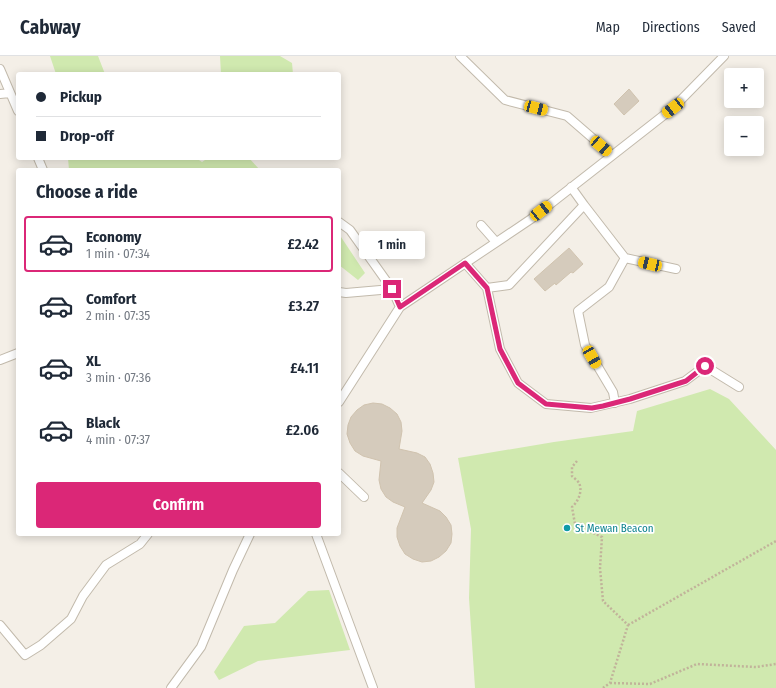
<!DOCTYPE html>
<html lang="en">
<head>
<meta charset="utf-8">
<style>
  :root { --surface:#fff; --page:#f6f6f7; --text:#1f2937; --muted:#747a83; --line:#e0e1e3; --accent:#db2777 }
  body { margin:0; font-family:"Fira Sans Condensed",sans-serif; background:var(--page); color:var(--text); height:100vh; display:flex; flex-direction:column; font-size:15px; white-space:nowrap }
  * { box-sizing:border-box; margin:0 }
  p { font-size:13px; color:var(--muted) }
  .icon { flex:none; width:22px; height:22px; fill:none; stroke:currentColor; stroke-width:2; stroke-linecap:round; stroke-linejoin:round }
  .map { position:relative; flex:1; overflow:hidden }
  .side { position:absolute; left:16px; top:112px; width:325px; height:368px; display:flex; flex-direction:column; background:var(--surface); border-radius:4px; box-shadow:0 2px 10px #0003 }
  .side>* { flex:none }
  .hud { position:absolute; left:16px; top:16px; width:325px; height:88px; border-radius:4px; box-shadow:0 2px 10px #0003; display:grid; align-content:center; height:88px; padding:0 20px; background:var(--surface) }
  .controls { position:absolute; left:724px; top:12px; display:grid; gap:8px }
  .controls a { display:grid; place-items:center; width:40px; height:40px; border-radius:4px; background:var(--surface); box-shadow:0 2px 10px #0003; font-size:20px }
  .end { position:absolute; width:18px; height:18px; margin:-9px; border:5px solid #db2777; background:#fff; box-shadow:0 0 0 2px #fff }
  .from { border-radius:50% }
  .bubble { position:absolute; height:28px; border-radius:4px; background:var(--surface); box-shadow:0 2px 10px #0003; font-size:13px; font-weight:600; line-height:28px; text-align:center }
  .car { position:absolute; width:12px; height:24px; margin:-12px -6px; border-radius:5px; box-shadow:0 0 3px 1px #0007; background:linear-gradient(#f5c518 24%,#345 0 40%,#f5c518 0 76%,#345 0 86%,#f5c518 0) }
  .hud b { display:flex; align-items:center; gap:14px; height:38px; font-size:15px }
  .hud b+b { border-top:1px solid var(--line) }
  .hud i { width:10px; height:10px; background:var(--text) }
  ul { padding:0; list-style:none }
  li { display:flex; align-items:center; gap:12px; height:56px; margin:0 8px 6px; padding:0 12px; border:2px solid transparent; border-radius:4px }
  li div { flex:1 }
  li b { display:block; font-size:15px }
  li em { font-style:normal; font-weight:600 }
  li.on { border-color:var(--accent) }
  li>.icon { width:36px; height:36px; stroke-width:1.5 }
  h2 { padding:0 20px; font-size:18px; line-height:48px }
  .button { display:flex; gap:8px; margin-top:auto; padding:8px 20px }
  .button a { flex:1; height:46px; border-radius:4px; background:var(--accent); color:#fff; font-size:16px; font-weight:600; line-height:46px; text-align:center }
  header { display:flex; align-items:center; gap:24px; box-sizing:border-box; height:56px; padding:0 20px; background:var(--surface); border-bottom:1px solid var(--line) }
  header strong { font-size:19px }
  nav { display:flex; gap:22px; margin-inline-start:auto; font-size:14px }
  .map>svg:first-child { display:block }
  .green { fill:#d0e9af }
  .building { fill:#d5cbbc; stroke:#d0c3af }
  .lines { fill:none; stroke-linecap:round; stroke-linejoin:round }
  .service-casing { stroke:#c2baac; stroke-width:10 }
  .path { stroke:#c1b39a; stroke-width:2.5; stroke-dasharray:2 2; stroke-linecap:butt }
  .service { stroke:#fff; stroke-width:8 }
  .route { stroke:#db2777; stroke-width:5 }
  .culture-dot { fill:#0f9aa8; stroke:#fff; stroke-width:1.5 }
  .labels { text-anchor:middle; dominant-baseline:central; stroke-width:3.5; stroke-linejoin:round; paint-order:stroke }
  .culture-label { font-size:11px; fill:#0d838f; stroke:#fff; text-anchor:start }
</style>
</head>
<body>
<header>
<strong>Cabway</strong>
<nav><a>Map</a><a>Directions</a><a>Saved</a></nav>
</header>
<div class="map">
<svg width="776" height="632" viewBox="0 0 776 632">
  <rect width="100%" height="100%" fill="#f4efe7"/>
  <!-- green -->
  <path class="green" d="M50,0H98L105,18H56Z
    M220,0H280L292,7L293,18H221Z
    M68,102H196L202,106L208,102H249L260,114H69Z
    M339,178L365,217L358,224L339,209Z
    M710,333L729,343L776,394V632H475L469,542L471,473L458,402L554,386L633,375L637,355Z
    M329,534L350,594L258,605L219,624L214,616L244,570L275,567L308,535Z"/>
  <!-- building -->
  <path class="building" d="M629,33L639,45L624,59L614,48Z
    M569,192L583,208L573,217L571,216L556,229L555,227L545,235L534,223Z
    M373,347L382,348L390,352L397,358L401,366L402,375L399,393L417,397L425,401L430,408L433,417L434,426L431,434L422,447L440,455L446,461L451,469L452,478L451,487L446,495L439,501L431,505L422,506L413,503L405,498L400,490L397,481V472L405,451L393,446L386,441L381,433L379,424L381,405L363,400L355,395L350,387L347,378L348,369L351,361L357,354L364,349Z"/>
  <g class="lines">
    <!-- service casing -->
    <g class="service-casing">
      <path id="service" d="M460,0L505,44L567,60L612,99
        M0,13L18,55
        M0,38L10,37
        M38,102L43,114
        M584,149L625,202L676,213
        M339,166L350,174L392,233
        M481,169L496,186
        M465,207L487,232L500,293L518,327L546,348L591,352L630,343L685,325L705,310L739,331
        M487,232L509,229L584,149L571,131
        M339,236L346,237L392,233L400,251
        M0,304L18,297
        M339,346L400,251L531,163L673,52L724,0
        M615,347L613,336L585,289L578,255L609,231L625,202
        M339,417L364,441
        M316,478L373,632
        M0,569L25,599L41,589L71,563L83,540L106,509L140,488L148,478
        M171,632L201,591L233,514L250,478"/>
    </g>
    <!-- path -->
    <path class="path" d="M577,405L572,411V420C574,422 578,425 579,427C583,435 578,446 572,451L575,468H582L591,476L602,481L600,512L603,545L628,569L610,627L603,632
      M628,569L776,485
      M610,627L650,628L697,608L756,611L776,608"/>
    <!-- service -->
    <use href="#service" class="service"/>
  </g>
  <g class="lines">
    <!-- route -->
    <path class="route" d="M392,233L400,251L465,207L487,232L500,293L518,327L546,348L592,352L603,350L630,343L686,325L705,310"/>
  </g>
  <!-- markers -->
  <circle class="culture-dot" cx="567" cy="472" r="4"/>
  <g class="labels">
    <!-- culture labels -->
    <g class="culture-label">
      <text x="575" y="472">St Mewan Beacon</text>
    </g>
  </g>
</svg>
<div class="controls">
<a>+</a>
<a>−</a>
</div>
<i class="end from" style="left:705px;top:310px"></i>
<i class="end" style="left:392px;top:233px"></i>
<div class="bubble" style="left:359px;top:175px;width:66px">1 min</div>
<i class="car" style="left:536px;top:52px;rotate:105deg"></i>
<i class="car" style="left:673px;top:52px;rotate:232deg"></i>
<i class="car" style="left:601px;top:90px;rotate:131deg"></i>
<i class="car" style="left:541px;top:155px;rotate:52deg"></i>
<i class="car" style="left:650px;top:208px;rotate:283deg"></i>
<i class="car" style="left:592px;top:301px;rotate:150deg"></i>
<div class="hud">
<b><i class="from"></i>Pickup</b>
<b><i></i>Drop-off</b>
</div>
<section class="side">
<h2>Choose a ride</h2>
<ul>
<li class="on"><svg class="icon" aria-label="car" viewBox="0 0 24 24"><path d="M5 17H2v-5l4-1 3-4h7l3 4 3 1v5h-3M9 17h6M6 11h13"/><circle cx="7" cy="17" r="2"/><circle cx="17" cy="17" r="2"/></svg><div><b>Economy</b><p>1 min · 07:34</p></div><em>£2.42</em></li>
<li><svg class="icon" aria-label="car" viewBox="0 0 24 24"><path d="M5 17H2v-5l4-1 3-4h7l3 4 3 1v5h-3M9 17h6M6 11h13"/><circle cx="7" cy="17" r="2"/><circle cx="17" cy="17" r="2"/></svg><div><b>Comfort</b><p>2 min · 07:35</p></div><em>£3.27</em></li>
<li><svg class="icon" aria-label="car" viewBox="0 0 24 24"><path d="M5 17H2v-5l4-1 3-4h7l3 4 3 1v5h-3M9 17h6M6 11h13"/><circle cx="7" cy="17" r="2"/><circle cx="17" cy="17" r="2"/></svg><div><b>XL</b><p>3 min · 07:36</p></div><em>£4.11</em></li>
<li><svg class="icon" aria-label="car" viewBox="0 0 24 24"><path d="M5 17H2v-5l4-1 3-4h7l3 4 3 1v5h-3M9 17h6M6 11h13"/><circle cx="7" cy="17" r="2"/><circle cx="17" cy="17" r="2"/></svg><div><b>Black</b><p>4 min · 07:37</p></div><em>£2.06</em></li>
</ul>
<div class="button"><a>Confirm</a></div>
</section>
</div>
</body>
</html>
